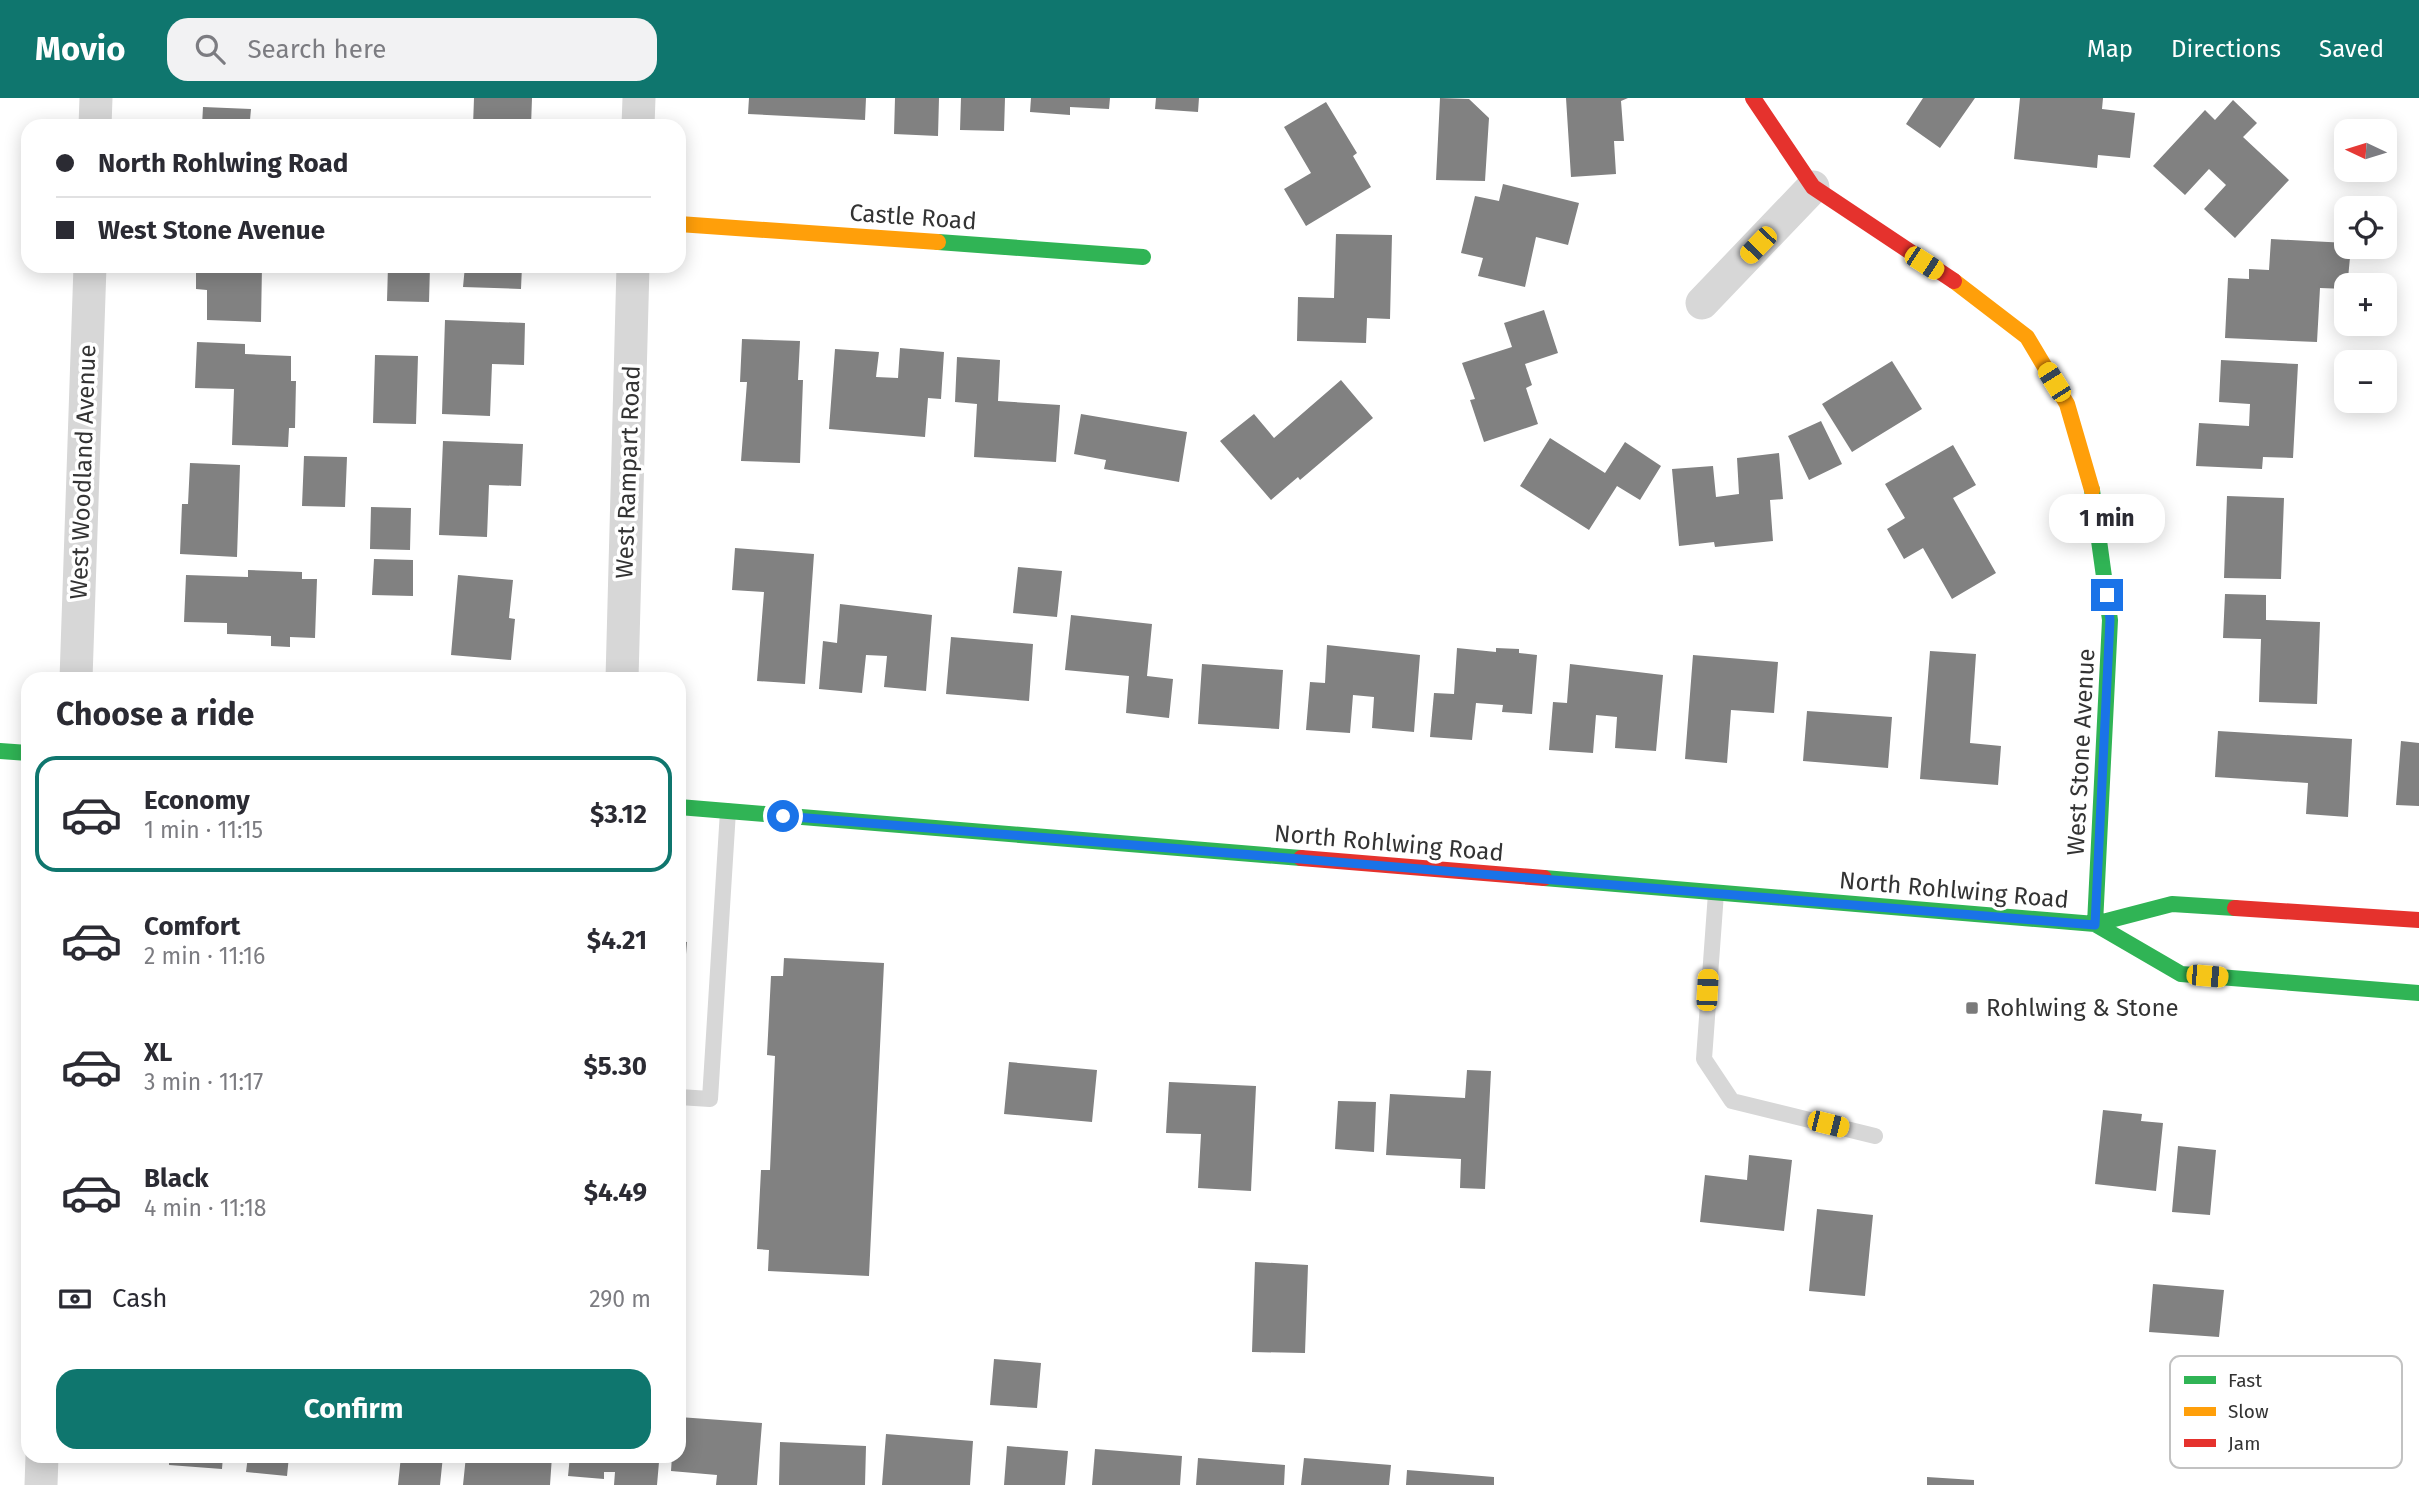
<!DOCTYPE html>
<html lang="en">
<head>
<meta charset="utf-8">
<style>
  :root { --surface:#fff; --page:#f2f2f3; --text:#2b2b33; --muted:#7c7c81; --line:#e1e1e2; --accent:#0f766e }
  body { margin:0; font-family:"Fira Sans",sans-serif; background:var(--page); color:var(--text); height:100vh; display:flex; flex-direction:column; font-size:26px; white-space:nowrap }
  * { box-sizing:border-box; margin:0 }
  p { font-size:23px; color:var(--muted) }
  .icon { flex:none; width:38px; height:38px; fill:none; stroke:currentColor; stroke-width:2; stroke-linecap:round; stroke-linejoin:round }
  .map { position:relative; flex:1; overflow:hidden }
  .sheet { position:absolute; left:21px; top:574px; width:665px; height:791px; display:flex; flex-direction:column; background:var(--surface); border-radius:21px; box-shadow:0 4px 18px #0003 }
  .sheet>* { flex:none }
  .guide { position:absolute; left:21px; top:21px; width:665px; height:154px; border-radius:21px; box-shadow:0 4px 18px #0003; display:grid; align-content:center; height:154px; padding:0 35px; background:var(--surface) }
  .needle { width:46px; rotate:274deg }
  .fabs { position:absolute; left:2334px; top:21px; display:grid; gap:14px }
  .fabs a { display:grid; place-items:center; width:63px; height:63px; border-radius:14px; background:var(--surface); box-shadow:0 4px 18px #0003; font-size:35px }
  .end { position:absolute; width:32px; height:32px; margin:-16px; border:9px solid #1a73e8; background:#fff; box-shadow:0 0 0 4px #fff }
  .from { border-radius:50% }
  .bubble { position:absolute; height:49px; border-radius:21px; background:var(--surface); box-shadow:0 4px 18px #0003; font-size:23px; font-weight:700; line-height:49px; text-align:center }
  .car { position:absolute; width:21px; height:42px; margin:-21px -10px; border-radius:9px; box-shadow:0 0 5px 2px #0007; background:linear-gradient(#f5c518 24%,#345 0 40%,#f5c518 0 76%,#345 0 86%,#f5c518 0) }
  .guide b { display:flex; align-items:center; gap:24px; height:66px; font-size:26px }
  .guide b+b { border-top:2px solid var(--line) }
  .guide i { width:18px; height:18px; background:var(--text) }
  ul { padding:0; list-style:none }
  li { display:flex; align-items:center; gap:21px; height:116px; margin:0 14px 10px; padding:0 21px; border:4px solid transparent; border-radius:21px }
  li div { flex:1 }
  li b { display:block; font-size:26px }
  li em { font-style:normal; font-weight:700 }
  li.active { border-color:var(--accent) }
  li>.icon { width:63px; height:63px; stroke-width:1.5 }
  h2 { padding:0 35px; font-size:32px; line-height:84px }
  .pay { display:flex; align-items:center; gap:18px; height:77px; padding:0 35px; font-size:26px }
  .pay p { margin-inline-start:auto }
  .cta { display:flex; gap:14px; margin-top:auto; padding:14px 35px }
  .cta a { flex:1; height:80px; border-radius:21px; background:var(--accent); color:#fff; font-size:28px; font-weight:700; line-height:80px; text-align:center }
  header { display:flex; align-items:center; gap:42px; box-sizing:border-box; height:98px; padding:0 35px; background:var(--accent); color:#fff }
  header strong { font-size:33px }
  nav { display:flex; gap:38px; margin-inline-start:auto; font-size:24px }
  .search { width:490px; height:63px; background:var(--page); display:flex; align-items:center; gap:18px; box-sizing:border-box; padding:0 24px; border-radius:21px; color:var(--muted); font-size:26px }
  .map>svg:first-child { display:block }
  .building { fill:#818181 }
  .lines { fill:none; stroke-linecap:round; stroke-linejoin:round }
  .lane { stroke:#d7d7d7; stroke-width:16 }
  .street { stroke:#d7d7d7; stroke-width:33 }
  .fast { stroke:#30b455; stroke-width:16 }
  .slow { stroke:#ff9f0a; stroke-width:16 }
  .jam { stroke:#e5322d; stroke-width:16 }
  .route { stroke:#1a73e8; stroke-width:9 }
  .poi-dot { fill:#7a7a7a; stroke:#fff; stroke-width:2.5 }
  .labels { text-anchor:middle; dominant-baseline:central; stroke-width:7; stroke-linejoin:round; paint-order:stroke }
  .street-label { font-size:24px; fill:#333; stroke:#fff }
  .poi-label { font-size:24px; fill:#333; stroke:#fff; text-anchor:start }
  .key { fill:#fff; stroke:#c2c2c2; stroke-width:2 }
  .key-label { font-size:19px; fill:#333 }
</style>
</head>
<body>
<header>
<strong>Movio</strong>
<div class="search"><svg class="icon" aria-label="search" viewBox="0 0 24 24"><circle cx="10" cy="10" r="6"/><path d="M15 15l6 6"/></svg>Search here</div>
<nav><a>Map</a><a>Directions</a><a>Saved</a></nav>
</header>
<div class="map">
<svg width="2419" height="1387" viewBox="0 0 2419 1387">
  <rect width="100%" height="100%" fill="#fff"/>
  <!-- building -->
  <path class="building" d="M474,0H532L531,28H473Z
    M749,0H866L865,22L748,16Z
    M895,0H939L938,38L894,36Z
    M961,0H1005L1004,33L960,32Z
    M1031,0H1110L1109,11L1070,9V17L1030,14Z
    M1156,0H1199L1198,14L1155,11Z
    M1440,0L1469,1L1489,20L1485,83L1436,82Z
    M1566,0H1628L1621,3L1624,43H1614L1616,76L1571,79Z
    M1923,0H1975L1940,50L1906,26Z
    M2020,0H2103L2102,11L2135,15L2130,60L2098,57L2097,70L2014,61Z
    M2233,2L2257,25L2243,39L2289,82L2235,140L2204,111L2226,87L2209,71L2185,97L2153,68L2205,12L2215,22Z
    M1326,4L1357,55L1353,58L1371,89L1306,128L1284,91L1311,75L1284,29Z
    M203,9L251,11L250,22L297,23L296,28H202Z
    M1503,86L1579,105L1568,147L1536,139L1525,189L1478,178L1483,160L1461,155L1475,98L1499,103Z
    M1336,136L1392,137L1390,221L1367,220L1366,245L1297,243L1298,199L1334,200Z
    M2271,141L2347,145V149H2351L2347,191L2320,190L2317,244L2225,240L2228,180L2249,181V171L2269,172Z
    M196,168H262L261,224L207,222V192L196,191Z
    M388,168H430L429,204L387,203Z
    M465,168H522L521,191L463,189Z
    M1544,212L1558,255L1525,266L1532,287L1526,290L1538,326L1484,344L1470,302L1475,301L1462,265L1512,249L1504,225Z
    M445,222L525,225L524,267L492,266L490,318L442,316Z
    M742,241L800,243L798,282H803L800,365L741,363L747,284H740Z
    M197,244L245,246V256L291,258V283H296L295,330H289L288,349L232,347L234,291L195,290Z
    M900,250L944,254L941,301L928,300L925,339L829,331L835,251L879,254L876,279L898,280Z
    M375,257L418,258L416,326L373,325Z
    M957,259L1000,262L998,303L1060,307L1056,364L974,359L977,306L955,304Z
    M2221,262L2298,266L2293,360L2263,359L2262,371L2196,368L2199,325L2249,328L2250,306L2219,304Z
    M1892,263L1922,311L1852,354L1822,306Z
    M1341,282L1373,320L1300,382L1298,379L1271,402L1220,343L1254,316L1274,340Z
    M1081,316L1187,334L1179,384L1104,371L1106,362L1074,356Z
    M1821,323L1842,366L1809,382L1788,338Z
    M1550,340L1605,375L1625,344L1661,368L1640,402L1617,388L1589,432L1520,388Z
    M443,343L523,346L521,388L489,387L487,439L439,437Z
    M1953,347L1976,387L1953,400L1996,475L1952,501L1923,450L1904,461L1887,431L1905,420L1885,386Z
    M1779,355L1783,401L1770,402L1773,443L1715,449L1714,444L1679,448L1672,371L1713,368L1716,399L1739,396L1737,360Z
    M304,358L347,359L345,409L302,408Z
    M190,365L240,367L237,459L180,456L182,406H188Z
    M2227,398L2284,400L2281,481L2224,480Z
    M371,409L411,410L410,452L370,451Z
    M735,450L814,456L805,586L757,583L764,494L732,492Z
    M374,461L413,462V498L372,497Z
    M1018,469L1062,473L1057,519L1013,515Z
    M248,472L302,474V481H317L315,540L290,539V549L271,548V538L227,536V525L184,524L186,477L248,479Z
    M458,477L513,482L509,520L515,521L511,562L451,557Z
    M2225,496L2266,497V522L2320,524L2317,606L2259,604L2261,541L2223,540Z
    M840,506L932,517L926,593L884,589L887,558L866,557L862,595L819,591L823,543L837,545Z
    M1071,517L1152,526L1147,578L1173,581L1169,620L1126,615L1129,578L1065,572Z
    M951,539L1033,546L1029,603L946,596Z
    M1327,547L1420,557L1414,634L1372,630L1374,599L1353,597L1350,635L1306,632L1310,584L1325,585Z
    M1457,550L1496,554V550L1519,551V555L1537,557L1532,616L1502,614L1503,607L1476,605L1472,642L1430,639L1434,595L1454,596Z
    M1930,553L1976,556L1970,645L2001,648L1998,687L1920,681Z
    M1693,557L1778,564L1774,615L1731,612L1727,665L1685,661Z
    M1202,566L1283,572L1279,631L1198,626Z
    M1570,566L1663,577L1656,653L1615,650L1617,619L1596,617L1593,655L1549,652L1553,604L1567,605Z
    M1807,613L1892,619L1888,670L1803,663Z
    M2218,633L2352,641L2348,719L2306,716L2308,685L2215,679Z
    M2401,643L2419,645V708L2396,707Z
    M679,843L687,844L681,917H679Z
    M784,860L884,865L869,1178L768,1173L769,1152L757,1151L761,1072H770L775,958L767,957L771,878H783Z
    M1009,964L1097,972L1092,1024L1004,1016Z
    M1467,972L1491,973L1485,1091L1460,1090L1461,1061L1386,1057L1390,996L1465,1000Z
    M1169,984L1256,988L1251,1093L1198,1090L1201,1036L1166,1035Z
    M1338,1003L1376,1004L1374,1054L1335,1051Z
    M2103,1012L2142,1016L2141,1023L2163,1025L2156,1093L2095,1086Z
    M2178,1048L2216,1052L2210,1117L2172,1114Z
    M1749,1057L1792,1062L1784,1133L1700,1124L1705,1077L1747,1082Z
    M1817,1111L1873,1117L1865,1198L1809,1193Z
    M1255,1164L1308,1167L1305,1255L1252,1254Z
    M2153,1186L2224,1192L2219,1239L2149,1234Z
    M994,1261L1041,1265L1037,1310L990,1307Z
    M679,1319L762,1325L757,1387H716L717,1377L671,1373L672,1358H679Z
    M886,1336L973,1343L970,1387H882Z
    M780,1344L866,1348L865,1387H779Z
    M1007,1348L1068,1353L1065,1387H1004Z
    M1095,1351L1182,1358L1180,1387H1092Z
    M169,1358H223L222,1371L169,1367Z
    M248,1358H289L287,1378L246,1374Z
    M401,1358H443L440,1387H398Z
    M466,1358H552L550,1387H463Z
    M570,1358H652V1364H659L657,1387H614L615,1374H604V1381L568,1378Z
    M1198,1360L1285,1367L1284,1387H1196Z
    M1304,1360L1391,1367L1389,1387H1301Z
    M1407,1372L1494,1379V1387H1406Z
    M1927,1379L1974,1382V1387H1927Z"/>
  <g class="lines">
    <!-- lane -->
    <path class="lane" d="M1716,795L1704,961L1732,1003L1875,1038
      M679,999L710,1001L728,713"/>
    <!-- street -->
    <path class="street" d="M95,28L96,0
      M638,28L639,0
      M1702,205L1813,89
      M76,581L90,168
      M622,581L633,168
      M41,1387L42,1358"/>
    <!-- fast -->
    <path class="fast" d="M938,144L1143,159
      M2092,392L2110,522L2095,826
      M0,653L28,655
      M679,709L1301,760
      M1544,780L2095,826L2172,806L2235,810
      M2095,826L2181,876L2419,895"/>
    <!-- slow -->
    <path class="slow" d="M679,126L938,144
      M1954,183L2027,239L2067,306L2092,392"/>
    <!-- jam -->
    <path class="jam" d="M1753,0L1813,89L1954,183
      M1301,760L1544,780
      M2235,810L2419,822"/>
  </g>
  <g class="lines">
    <!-- route -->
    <path class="route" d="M783,718L2095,827L2110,522L2107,497"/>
  </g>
  <!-- markers -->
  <rect class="poi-dot" x="1965" y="903" width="14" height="14" rx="3.5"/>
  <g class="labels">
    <!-- street labels -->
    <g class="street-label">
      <text transform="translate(913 119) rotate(4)">Castle Road</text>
      <text transform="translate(83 374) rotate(-88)">West Woodland Avenue</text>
      <text transform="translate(628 374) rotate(-88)">West Rampart Road</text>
      <text transform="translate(2081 654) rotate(-87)">West Stone Avenue</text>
      <text transform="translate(1389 745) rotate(5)">North Rohlwing Road</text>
      <text transform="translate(1954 792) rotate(5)">North Rohlwing Road</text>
    </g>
    <!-- poi labels -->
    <g class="poi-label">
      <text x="1986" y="910">Rohlwing &amp; Stone</text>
    </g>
  </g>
  <!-- legend -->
  <rect x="2170" y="1258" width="232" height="112" rx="10" class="key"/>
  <rect x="2184" y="1278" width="32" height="8" fill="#30b455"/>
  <rect x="2184" y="1309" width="32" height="9" fill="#ff9f0a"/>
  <rect x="2184" y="1341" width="32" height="8" fill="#e5322d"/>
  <g class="key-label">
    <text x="2228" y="1289">Fast</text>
    <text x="2228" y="1320">Slow</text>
    <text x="2228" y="1352">Jam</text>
  </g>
</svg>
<div class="fabs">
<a><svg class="needle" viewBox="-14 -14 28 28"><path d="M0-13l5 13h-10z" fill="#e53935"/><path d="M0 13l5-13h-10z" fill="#7c7c81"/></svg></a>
<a><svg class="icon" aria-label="locate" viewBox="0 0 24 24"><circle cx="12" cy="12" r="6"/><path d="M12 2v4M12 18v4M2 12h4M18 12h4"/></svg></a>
<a>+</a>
<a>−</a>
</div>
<i class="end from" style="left:783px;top:718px"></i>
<i class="end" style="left:2107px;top:497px"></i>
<div class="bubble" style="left:2049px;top:396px;width:116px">1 min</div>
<i class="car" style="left:1758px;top:147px;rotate:224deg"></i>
<i class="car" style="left:1924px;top:165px;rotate:123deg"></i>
<i class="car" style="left:2054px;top:284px;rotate:328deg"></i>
<i class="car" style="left:2207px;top:878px;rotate:95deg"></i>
<i class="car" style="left:1707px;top:892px;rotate:3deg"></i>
<i class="car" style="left:1828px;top:1026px;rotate:104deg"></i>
<div class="guide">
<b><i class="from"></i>North Rohlwing Road</b>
<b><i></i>West Stone Avenue</b>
</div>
<section class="sheet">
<h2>Choose a ride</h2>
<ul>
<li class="active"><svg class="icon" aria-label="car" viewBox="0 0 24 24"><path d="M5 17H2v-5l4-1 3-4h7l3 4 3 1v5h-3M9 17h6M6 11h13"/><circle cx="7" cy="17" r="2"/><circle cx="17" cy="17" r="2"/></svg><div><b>Economy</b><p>1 min · 11:15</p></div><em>$3.12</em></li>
<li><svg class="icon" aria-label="car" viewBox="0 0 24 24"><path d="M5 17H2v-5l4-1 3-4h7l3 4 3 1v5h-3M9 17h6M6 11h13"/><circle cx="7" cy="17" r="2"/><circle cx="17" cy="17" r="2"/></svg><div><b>Comfort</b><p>2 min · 11:16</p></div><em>$4.21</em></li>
<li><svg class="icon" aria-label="car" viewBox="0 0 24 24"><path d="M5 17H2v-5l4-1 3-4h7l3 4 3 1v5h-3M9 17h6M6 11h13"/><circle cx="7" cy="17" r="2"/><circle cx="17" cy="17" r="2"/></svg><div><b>XL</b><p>3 min · 11:17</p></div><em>$5.30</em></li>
<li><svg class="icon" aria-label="car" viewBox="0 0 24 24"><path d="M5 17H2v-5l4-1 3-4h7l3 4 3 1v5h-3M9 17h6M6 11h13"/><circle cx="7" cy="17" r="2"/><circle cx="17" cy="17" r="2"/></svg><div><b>Black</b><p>4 min · 11:18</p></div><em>$4.49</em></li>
</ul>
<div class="pay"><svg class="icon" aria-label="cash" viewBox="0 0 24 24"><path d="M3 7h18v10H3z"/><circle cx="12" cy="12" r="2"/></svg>Cash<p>290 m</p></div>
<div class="cta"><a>Confirm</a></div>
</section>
</div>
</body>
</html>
